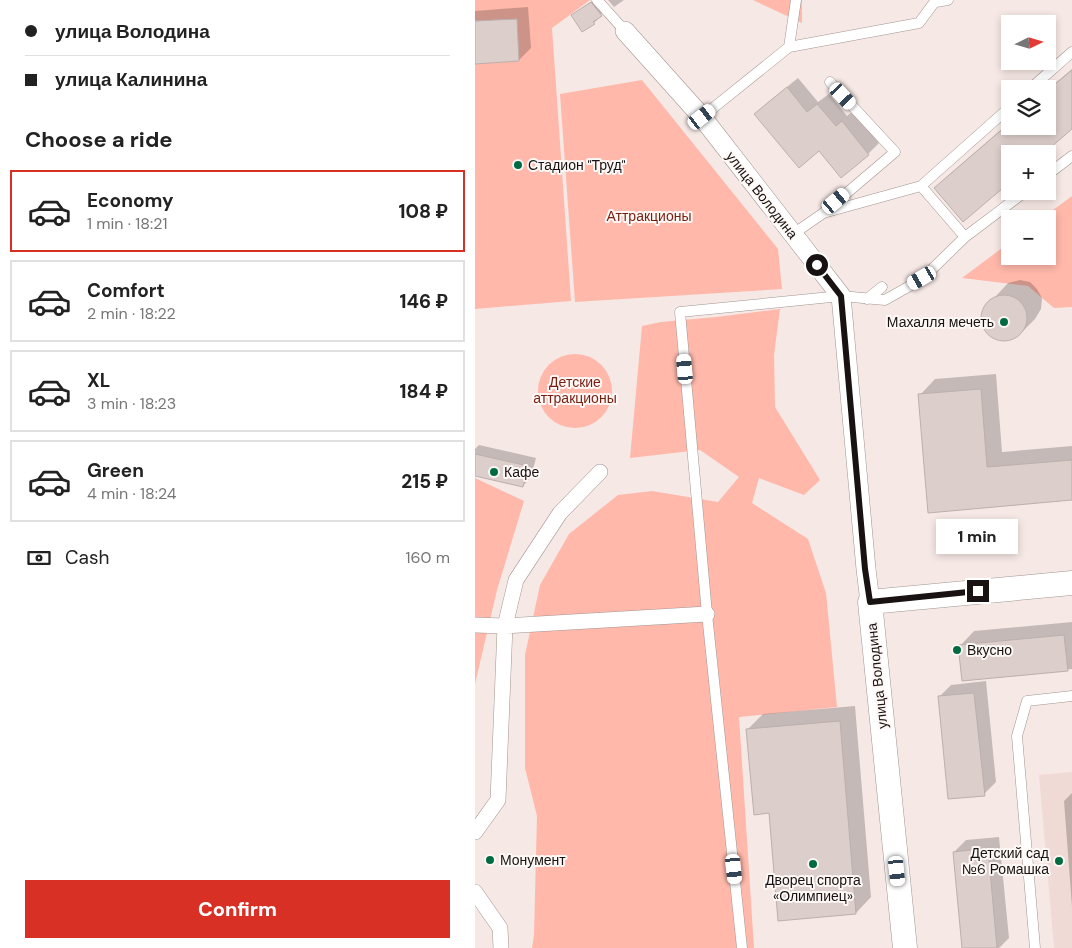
<!DOCTYPE html>
<html lang="en">
<head>
<meta charset="utf-8">
<style>
  :root { --surface:#fff; --page:#f6f6f6; --text:#222; --muted:#767676; --line:#e0e0e0; --accent:#d93025 }
  body { margin:0; font-family:"DM Sans",sans-serif; background:var(--page); color:var(--text); height:100vh; display:flex; flex-direction:column; font-size:19px; white-space:nowrap }
  * { box-sizing:border-box; margin:0 }
  p { font-size:16px; color:var(--muted) }
  .icon { flex:none; width:28px; height:28px; fill:none; stroke:currentColor; stroke-width:2; stroke-linecap:round; stroke-linejoin:round }
  .map { position:relative; flex:1; overflow:hidden }
  .sheet { display:flex; flex-direction:column; background:var(--surface); width:475px }
  .sheet>* { flex:none }
  .banner { display:grid; align-content:center; height:110px; padding:0 25px; background:var(--surface) }
  .needle { width:32px; rotate:85deg }
  .tools { position:absolute; left:526px; top:15px; display:grid; gap:10px }
  .tools a { display:grid; place-items:center; width:55px; height:55px; border-radius:0px; background:var(--surface); box-shadow:0 2px 8px #0003; font-size:25px }
  .end { position:absolute; width:22px; height:22px; margin:-11px; border:6px solid #181312; background:#fff; box-shadow:0 0 0 2px #fff }
  .from { border-radius:50% }
  .bubble { position:absolute; height:35px; border-radius:0px; background:var(--surface); box-shadow:0 2px 8px #0003; font-size:16px; font-weight:800; line-height:35px; text-align:center }
  .car { position:absolute; width:15px; height:30px; margin:-15px -8px; border-radius:6px; box-shadow:0 0 4px 1px #0007; background:linear-gradient(#fff 24%,#345 0 40%,#fff 0 76%,#345 0 86%,#fff 0) }
  .banner b { display:flex; align-items:center; gap:18px; height:48px; font-size:19px }
  .banner b+b { border-top:1px solid var(--line) }
  .banner i { width:12px; height:12px; background:var(--text) }
  ul { padding:0; list-style:none }
  li { display:flex; align-items:center; gap:15px; height:82px; margin:0 10px 8px; padding:0 15px; border:2px solid var(--line); border-radius:0px }
  li div { flex:1 }
  li b { display:block; font-size:19px }
  li em { font-style:normal; font-weight:800 }
  li.active { border-color:var(--accent) }
  li>.icon { width:45px; height:45px; stroke-width:1.5 }
  h2 { padding:0 25px; font-size:22px; line-height:60px }
  .pay { display:flex; align-items:center; gap:12px; height:55px; padding:0 25px; font-size:19px }
  .pay p { margin-inline-start:auto }
  .cta { display:flex; gap:10px; margin-top:auto; padding:10px 25px }
  .cta a { flex:1; height:58px; border-radius:0px; background:var(--accent); color:#fff; font-size:20px; font-weight:800; line-height:58px; text-align:center }
  main { display:flex; flex:1; min-height:0 }
  .map>svg:first-child { display:block }
  .built { fill:#f0dad5 }
  .green { fill:#ffb8aa }
  .shadow { fill:#0003 }
  .building { fill:#dccecb; stroke:#bcafac }
  .lines { fill:none; stroke-linecap:round; stroke-linejoin:round }
  .service-casing { stroke:#a29592; stroke-width:11 }
  .pedestrian-casing { stroke:#a29592; stroke-width:16 }
  .minor-casing { stroke:#a29592; stroke-width:20 }
  .tertiary-casing { stroke:#a29592; stroke-width:25 }
  .service { stroke:#fff; stroke-width:10 }
  .pedestrian { stroke:#fff; stroke-width:15 }
  .minor { stroke:#fff; stroke-width:19 }
  .tertiary { stroke:#fff; stroke-width:24 }
  .route { stroke:#181312; stroke-width:6 }
  .poi-dot { fill:#006b43; stroke:#fdf8f6; stroke-width:2 }
  .labels { text-anchor:middle; dominant-baseline:central; stroke-width:4; stroke-linejoin:round; paint-order:stroke }
  .poi-label { font-size:14px; fill:#181312; stroke:#fdf8f6; text-anchor:start }
  .street-label { font-size:14px; fill:#181312; stroke:#fdf8f6 }
  .park-label { font-size:14px; fill:#781e0f; stroke:#fdf8f6 }
</style>
</head>
<body>
<main>
<section class="sheet">
<div class="banner">
<b><i class="from"></i>улица Володина</b>
<b><i></i>улица Калинина</b>
</div>
<h2>Choose a ride</h2>
<ul>
<li class="active"><svg class="icon" aria-label="car" viewBox="0 0 24 24"><path d="M5 17H2v-5l4-1 3-4h7l3 4 3 1v5h-3M9 17h6M6 11h13"/><circle cx="7" cy="17" r="2"/><circle cx="17" cy="17" r="2"/></svg><div><b>Economy</b><p>1 min · 18:21</p></div><em>108 ₽</em></li>
<li><svg class="icon" aria-label="car" viewBox="0 0 24 24"><path d="M5 17H2v-5l4-1 3-4h7l3 4 3 1v5h-3M9 17h6M6 11h13"/><circle cx="7" cy="17" r="2"/><circle cx="17" cy="17" r="2"/></svg><div><b>Comfort</b><p>2 min · 18:22</p></div><em>146 ₽</em></li>
<li><svg class="icon" aria-label="car" viewBox="0 0 24 24"><path d="M5 17H2v-5l4-1 3-4h7l3 4 3 1v5h-3M9 17h6M6 11h13"/><circle cx="7" cy="17" r="2"/><circle cx="17" cy="17" r="2"/></svg><div><b>XL</b><p>3 min · 18:23</p></div><em>184 ₽</em></li>
<li><svg class="icon" aria-label="car" viewBox="0 0 24 24"><path d="M5 17H2v-5l4-1 3-4h7l3 4 3 1v5h-3M9 17h6M6 11h13"/><circle cx="7" cy="17" r="2"/><circle cx="17" cy="17" r="2"/></svg><div><b>Green</b><p>4 min · 18:24</p></div><em>215 ₽</em></li>
</ul>
<div class="pay"><svg class="icon" aria-label="cash" viewBox="0 0 24 24"><path d="M3 7h18v10H3z"/><circle cx="12" cy="12" r="2"/></svg>Cash<p>160 m</p></div>
<div class="cta"><a>Confirm</a></div>
</section>
<div class="map">
<svg width="597" height="948" viewBox="0 0 597 948">
  <rect width="100%" height="100%" fill="#f6e8e5"/>
  <!-- built -->
  <path class="built" d="M597,772V948H579L564,775Z"/>
  <!-- green -->
  <path class="green" d="M0,0H115L77,28L96,301L0,309Z
    M278,0H327V23Z
    M167,80L303,249L307,289L100,302L85,94Z
    M597,196V307L579,308L553,286L487,278L535,242V256H572V219H566Z
    M305,309L299,355L300,407L345,480L329,495L284,478L277,503L333,539L351,593L362,707L264,717L279,948H57L59,935L62,816L50,768V655L65,585L94,534L143,495L177,491L243,502L264,477L225,450L155,458L167,326L186,322L241,317Z
    M63 391a37 37 0 1 1 74 0a37 37 0 1 1-74 0Z
    M0,478L49,501L22,590L0,684Z"/>
  <!-- shadow -->
  <path class="shadow" d="M119,0L130,11L122,18L123,19L119,23L108,30L101,12Z
    M133,0H149L139,7Z
    M53,7L56,48L44,60L0,63V11Z
    M597,69V127L535,154V180L460,188L476,173L535,122V126H572V90Z
    M323,78L343,102L354,94L372,116L378,111L404,143L393,154L366,176L344,149L281,114L292,103Z
    M545,280L555,282L562,289L567,298L566,309L560,319L544,335L532,340L521,339L513,334L508,326L507,318L509,309L533,283Z
    M521,374L527,452L597,446V499L454,512L445,395L460,379Z
    M4,445L61,458L56,477L48,486L0,475V449Z
    M597,622V669L488,679L485,646L499,631Z
    M511,681L521,782L509,794L464,697L476,685Z
    M380,706L396,897L381,913L305,919L295,812L272,730L288,714Z
    M597,793V907L589,801Z
    M524,837L534,938L524,948H488L479,852L491,840Z"/>
  <!-- building -->
  <path class="building" d="M116,2L127,16L118,22L120,24L107,32L96,15Z
    M42,19L44,61L0,64V21Z
    M597,70V129L568,154H535V182L488,222L459,188L531,126H572V91Z
    M312,87L332,112L342,104L361,126L367,121L394,155L366,178L344,151L324,168L279,114Z
    M506 318a23 23 0 1 1 46 0a23 23 0 1 1-46 0Z
    M506,389L512,467L597,460V500L453,513L443,394Z
    M0,454L53,466L48,487L0,476Z
    M589,635L593,671L487,681L483,645Z
    M499,693L510,796L473,799L463,696Z
    M365,721L381,914L303,921L294,813L279,815L271,729Z
    M513,848L522,948H487L478,852Z"/>
  <g class="lines">
    <!-- service casing -->
    <g class="service-casing">
      <path id="service" d="M122,0L150,31
        M461,2L473,0
        M314,47L444,23L461,0
        M555,89L597,52
        M227,117L314,47L321,0
        M572,175L597,156
        M446,186L490,237
        M352,212L446,186L535,107
        M318,234L347,214L420,152L355,82
        M392,299L407,287
        M267,948L232,614L205,312L366,296L410,300L447,279L490,237L551,191
        M560,948L542,736L552,701L597,696"/>
    </g>
    <!-- pedestrian casing -->
    <g class="pedestrian-casing">
      <path id="pedestrian" d="M0,625L30,626L232,614
        M0,832L23,800L30,626L41,580L85,513L125,472
        M0,892L25,928L26,948"/>
    </g>
    <!-- minor casing -->
    <g class="minor-casing">
      <path id="minor" d="M150,31L227,117L366,296L391,569L395,602"/>
    </g>
    <!-- tertiary casing -->
    <g class="tertiary-casing">
      <path id="tertiary" d="M430,948L395,602L597,583"/>
    </g>
    <!-- service -->
    <use href="#service" class="service"/>
    <!-- pedestrian -->
    <use href="#pedestrian" class="pedestrian"/>
    <!-- minor -->
    <use href="#minor" class="minor"/>
    <!-- tertiary -->
    <use href="#tertiary" class="tertiary"/>
  </g>
  <g class="lines">
    <!-- route -->
    <path class="route" d="M342,265L366,296L390,569L395,602L503,591"/>
  </g>
  <!-- markers -->
  <g class="poi-dot">
    <circle cx="43" cy="165" r="5"/>
    <circle cx="529" cy="322" r="5"/>
    <circle cx="19" cy="472" r="5"/>
    <circle cx="482" cy="650" r="5"/>
    <circle cx="15" cy="860" r="5"/>
    <circle cx="584" cy="861" r="5"/>
    <circle cx="338" cy="864" r="5"/>
  </g>
  <g class="labels">
    <!-- poi labels -->
    <g class="poi-label">
      <text x="53" y="165">Стадион "Труд"</text>
      <text x="519" y="322" text-anchor="end">Махалля мечеть</text>
      <text x="29" y="472">Кафе</text>
      <text x="492" y="650">Вкусно</text>
      <text x="574" y="853" text-anchor="end">Детский сад<tspan x="574" dy="16">№6 Ромашка</tspan></text>
      <text x="25" y="860">Монумент</text>
      <text x="338" y="880" text-anchor="middle">Дворец спорта<tspan x="338" dy="16">«Олимпиец»</tspan></text>
    </g>
    <!-- street labels -->
    <g class="street-label">
      <text transform="translate(287 195) rotate(52)">улица Володина</text>
      <text transform="translate(402 676) rotate(-96)">улица Володина</text>
    </g>
    <!-- park labels -->
    <g class="park-label">
      <text x="174" y="216">Аттракционы</text>
      <text x="100" y="382">Детские<tspan x="100" dy="16">аттракционы</tspan></text>
    </g>
  </g>
</svg>
<div class="tools">
<a><svg class="needle" viewBox="-14 -14 28 28"><path d="M0-13l5 13h-10z" fill="#e53935"/><path d="M0 13l5-13h-10z" fill="#767676"/></svg></a>
<a><svg class="icon" aria-label="layers" viewBox="0 0 24 24"><path d="M12 4l9 5-9 5-9-5zM3 14l9 5 9-5"/></svg></a>
<a>+</a>
<a>−</a>
</div>
<i class="end from" style="left:342px;top:265px"></i>
<i class="end" style="left:503px;top:591px"></i>
<div class="bubble" style="left:461px;top:519px;width:82px">1 min</div>
<i class="car" style="left:368px;top:96px;rotate:137deg"></i>
<i class="car" style="left:227px;top:117px;rotate:52deg"></i>
<i class="car" style="left:361px;top:201px;rotate:50deg"></i>
<i class="car" style="left:447px;top:278px;rotate:240deg"></i>
<i class="car" style="left:210px;top:369px;rotate:355deg"></i>
<i class="car" style="left:259px;top:869px;rotate:174deg"></i>
<i class="car" style="left:422px;top:871px;rotate:174deg"></i>
</div>
</main>
</body>
</html>
